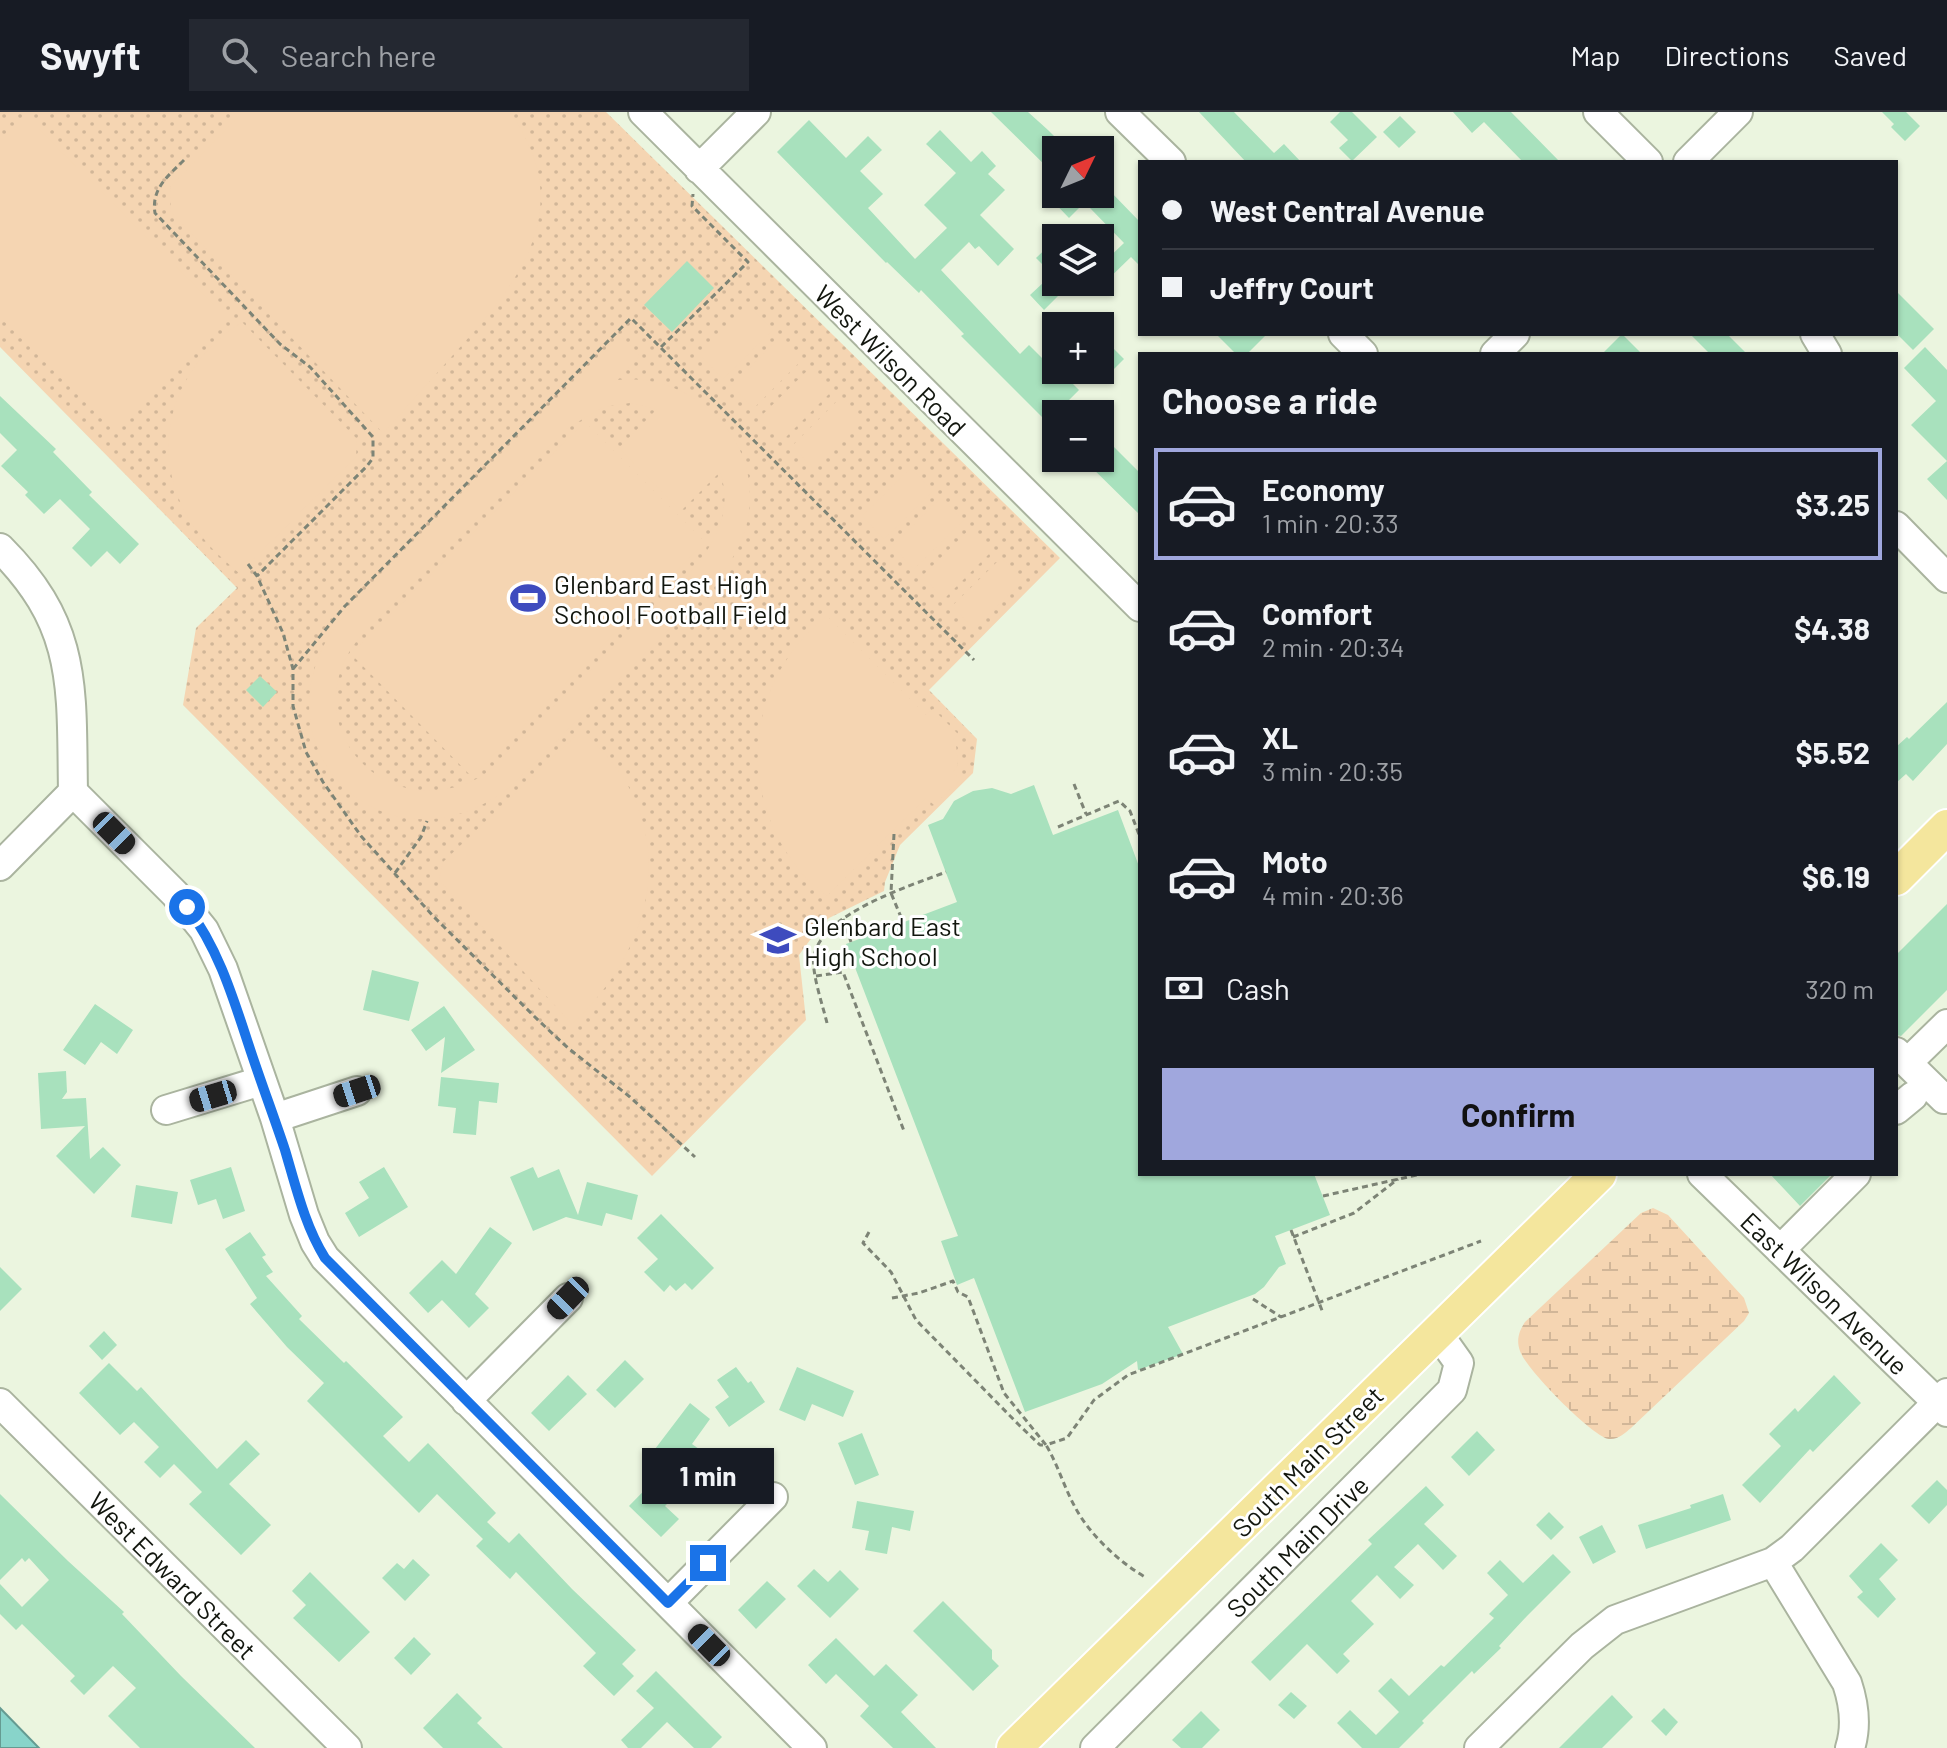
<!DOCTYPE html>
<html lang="en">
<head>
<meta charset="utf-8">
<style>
  :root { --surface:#171b24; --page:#242831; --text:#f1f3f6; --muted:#9ea1a6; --line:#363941; --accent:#a0a7dd }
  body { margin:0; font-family:Barlow,sans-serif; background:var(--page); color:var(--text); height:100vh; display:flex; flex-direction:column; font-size:30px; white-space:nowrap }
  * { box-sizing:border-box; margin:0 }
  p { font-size:26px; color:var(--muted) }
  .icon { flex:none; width:44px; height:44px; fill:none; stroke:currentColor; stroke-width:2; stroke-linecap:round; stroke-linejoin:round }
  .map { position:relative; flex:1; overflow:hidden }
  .drawer { position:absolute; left:1138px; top:240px; width:760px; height:824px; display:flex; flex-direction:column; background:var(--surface); border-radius:0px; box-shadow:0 2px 6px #0004 }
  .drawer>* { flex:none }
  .banner { position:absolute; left:1138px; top:48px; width:760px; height:176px; border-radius:0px; box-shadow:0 2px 6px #0004; display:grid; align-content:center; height:176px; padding:0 24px; background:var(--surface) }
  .needle { width:52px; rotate:47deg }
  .buttons { position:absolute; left:1042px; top:24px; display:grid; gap:16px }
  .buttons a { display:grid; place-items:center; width:72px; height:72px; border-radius:0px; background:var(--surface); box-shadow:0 2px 6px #0004; font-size:40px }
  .end { position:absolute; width:36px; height:36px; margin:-18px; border:10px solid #1a73e8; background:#fff; box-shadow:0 0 0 4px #fff }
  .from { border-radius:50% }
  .bubble { position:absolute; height:56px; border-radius:0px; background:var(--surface); box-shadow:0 2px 6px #0004; font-size:26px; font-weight:700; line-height:56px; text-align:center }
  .car { position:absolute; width:24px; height:48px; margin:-24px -12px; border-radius:10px; box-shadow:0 0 6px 2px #0007; background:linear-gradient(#222 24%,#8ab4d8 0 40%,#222 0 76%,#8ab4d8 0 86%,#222 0) }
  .banner b { display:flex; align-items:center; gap:28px; height:76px; font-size:30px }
  .banner b+b { border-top:2px solid var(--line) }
  .banner i { width:20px; height:20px; background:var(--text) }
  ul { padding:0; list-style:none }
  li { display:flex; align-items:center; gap:24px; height:112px; margin:0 16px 12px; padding:0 8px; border:4px solid transparent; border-radius:0px }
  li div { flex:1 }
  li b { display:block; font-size:30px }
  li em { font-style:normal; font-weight:700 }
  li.current { border-color:var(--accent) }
  li>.icon { width:72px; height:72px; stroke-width:1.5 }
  h2 { padding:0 24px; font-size:36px; line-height:96px }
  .pay { display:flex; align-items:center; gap:20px; height:88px; padding:0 24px; font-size:30px }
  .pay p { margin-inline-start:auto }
  .action { display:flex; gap:16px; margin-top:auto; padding:16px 24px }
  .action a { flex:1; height:92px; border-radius:0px; background:var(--accent); color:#111; font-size:32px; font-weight:700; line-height:92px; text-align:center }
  header { display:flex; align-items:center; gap:48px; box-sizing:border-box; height:112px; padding:0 40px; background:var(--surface); border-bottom:2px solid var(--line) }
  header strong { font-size:38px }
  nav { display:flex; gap:44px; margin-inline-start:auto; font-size:28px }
  .search { width:560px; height:72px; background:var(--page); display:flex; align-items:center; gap:20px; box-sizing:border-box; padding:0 28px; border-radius:0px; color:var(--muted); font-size:30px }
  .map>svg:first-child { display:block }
  .wetland { fill:url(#wetland-marsh) }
  .park { fill:url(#park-dots) }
  .garden { fill:#f5d5b2; fill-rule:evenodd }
  .water { fill:#88d4ca; stroke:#659b92; stroke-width:2 }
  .building { fill:#a8e1bd }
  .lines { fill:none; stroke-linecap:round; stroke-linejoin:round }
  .minor-casing { stroke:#aab49f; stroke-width:32 }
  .major-casing { stroke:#fff; stroke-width:38 }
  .path { stroke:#7d8476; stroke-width:3; stroke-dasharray:6 4; stroke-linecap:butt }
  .minor { stroke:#fff; stroke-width:28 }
  .major { stroke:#f4e69d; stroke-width:34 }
  .route { stroke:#1a73e8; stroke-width:10 }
  .labels { text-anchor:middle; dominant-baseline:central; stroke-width:6; stroke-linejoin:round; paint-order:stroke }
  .street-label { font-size:26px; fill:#12160e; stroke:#fff }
  .poi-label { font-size:26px; fill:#12160e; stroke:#fff; text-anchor:start }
</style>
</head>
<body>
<header>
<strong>Swyft</strong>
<div class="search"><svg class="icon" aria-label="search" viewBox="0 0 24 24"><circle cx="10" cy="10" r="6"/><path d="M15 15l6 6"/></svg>Search here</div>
<nav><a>Map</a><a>Directions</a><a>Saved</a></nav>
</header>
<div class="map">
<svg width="1947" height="1636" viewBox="0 0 1947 1636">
  <defs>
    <pattern id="wetland-marsh" width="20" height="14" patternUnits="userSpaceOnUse" patternTransform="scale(2)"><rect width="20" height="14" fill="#f5d5b2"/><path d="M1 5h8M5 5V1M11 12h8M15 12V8" fill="none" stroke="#d1b698"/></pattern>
    <pattern id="park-dots" width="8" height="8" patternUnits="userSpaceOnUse" patternTransform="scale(2)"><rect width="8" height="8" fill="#f5d5b2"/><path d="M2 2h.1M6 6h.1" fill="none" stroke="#d1b698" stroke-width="1.8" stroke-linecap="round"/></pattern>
  </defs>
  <rect width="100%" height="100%" fill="#ebf5df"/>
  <!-- wetland -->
  <path class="wetland" d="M1653,1096L1668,1103L1744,1186L1749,1201L1744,1209L1631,1316C1625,1321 1618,1328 1609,1327C1593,1325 1525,1256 1520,1239C1516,1228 1519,1219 1525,1210L1641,1101Z"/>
  <!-- park -->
  <path class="park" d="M0,0H606L1060,446L929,578L977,627L973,661L900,733L885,770L884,779L829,806L821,813L799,843L806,908L652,1064L183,593L196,516L237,476L0,235Z"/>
  <!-- garden -->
  <path class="garden" d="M243,0H510C521,14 529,32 535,49C559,126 501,190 453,243C430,269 407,295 383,321L171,100L170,75Z
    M27,5L226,205L113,318L0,205V32Z
    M750,195L773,218L723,267L701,244Z
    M242,210L357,327L356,345L239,461C220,445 202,428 189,407C146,335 174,253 242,210Z
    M621,224L640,244L617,268C683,261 749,313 750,382C751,419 734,449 711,476L513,672C395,771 249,643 335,514ZM630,291L657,297L619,336L681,399L720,360C732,394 719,423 698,452L484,663C384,721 285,606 365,519L566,317L603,295Z
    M781,225L803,247L754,296L731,274Z
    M811,255L833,278L784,327L761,304Z
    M841,285L864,307L814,357L792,334Z
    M585,310L705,430L472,665L351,542Z
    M911,356L933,379L884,427L862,404Z
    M941,386L964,408L914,457L892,434Z
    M971,416L993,438L944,487L922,464Z
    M1001,446L1024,468L974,517L952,494Z
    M827,504L926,603L933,597L958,622L952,629L956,633L958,653L953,660L960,668L934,693L926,686L827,784C818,776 808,769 800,759C735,679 746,568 827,504Z
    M582,618C598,634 614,650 626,670C675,756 640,849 572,912L439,768L443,750Z"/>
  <!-- water -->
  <path class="water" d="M0,1596L39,1636H0Z"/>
  <!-- building -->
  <path class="building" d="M991,0H1028L1048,18L1068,38H1056V64Z
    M1199,0H1234L1274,41L1284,32L1301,50H1246Z
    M1340,0H1352L1377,25L1352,49L1339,36L1348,28L1330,10Z
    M1453,0H1511L1560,50H1523L1484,10L1472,21Z
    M1882,0H1906L1920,14L1905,29L1891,15L1894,12Z
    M1400,4L1416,20L1399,36L1383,20Z
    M809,8L846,46L868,24L882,38L860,59L883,82L868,96L915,147L947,116L924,93L956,61L926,32L940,18L971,50L982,39L996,54L988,62L1005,78L980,103L1014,137L998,154L979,134L975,137L969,130L941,158L1020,242L1029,233L1058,262L1061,260L1079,278L1068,289L1081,302H1056V319L961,224L964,222L921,178L919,181L887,150L886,151L777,40Z
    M1108,77L1140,110V154L1131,145L1100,175V154L1124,131L1090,96Z
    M1046,82H1093L1069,106Z
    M1056,127V166L1036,146Z
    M687,149L714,176L672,220L644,193Z
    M1044,170L1058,184L1044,198L1030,183Z
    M1896,179L1934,217L1913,238L1896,221Z
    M1216,222H1267L1247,242H1236Z
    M1622,222L1642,242H1602Z
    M1690,222H1727L1747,242H1710Z
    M1110,233L1124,247L1108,263L1100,255V243Z
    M1925,235L1947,258V388L1927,367L1947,349L1911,313L1936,289L1904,256Z
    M0,284L56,337L53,340L92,380L89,383L139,432L120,452L107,439L91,455L72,436L90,417L60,387L44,402L25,383L28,380L1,354L17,338L0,321Z
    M1100,321L1140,361V403L1082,346H1100Z
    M260,564L277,580L263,595L246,578Z
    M1947,590V632L1913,669L1906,662L1896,671V635L1907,625L1909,627Z
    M1034,673L1053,723L1118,698L1140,757V1062H1314L1330,1103L1275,1124L1286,1152L1279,1155L1264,1175L1255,1182L1168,1215L1183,1242L1138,1258L1137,1249L1102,1272L1025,1300L974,1166L957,1173L941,1129L958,1124L846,832L957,790L928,713L943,707L954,689L973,679L992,676L1011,682Z
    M1947,792V878L1901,924L1896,923V843Z
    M372,858L419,870L409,909L363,898Z
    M95,892L133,918L117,942L101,930L85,953L63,938Z
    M444,894L475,938L441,961L445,925L426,939L411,918Z
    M66,959L67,980L62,987L86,986L90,1047L103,1035L121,1053L94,1082L56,1044L85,1014L41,1017L38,961Z
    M441,965L499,971L497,991L479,989L476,1023L453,1021L456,996L438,994Z
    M231,1055L245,1099L223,1107L216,1087L198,1093L190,1068Z
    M384,1055L408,1095L359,1125L345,1101L369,1086L359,1070Z
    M533,1055L538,1066L559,1057L578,1103L587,1070L638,1083L632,1108L606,1101L602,1114L566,1105L533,1119L510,1065Z
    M1770,1062H1832L1800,1094Z
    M136,1073L178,1080L172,1112L131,1105Z
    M661,1102L714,1156L692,1178L685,1171L676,1179L670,1173L664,1180L644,1160L658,1147L637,1126Z
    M490,1115L512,1131L475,1182L489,1196L469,1216L442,1188L428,1201L409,1181L442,1148L456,1162Z
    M250,1120L266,1143L262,1145L273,1160L266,1164L302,1204L299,1207L344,1251L346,1249L403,1305L383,1324L409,1350L428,1331L496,1401L487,1410L509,1431L519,1421L572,1477L636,1538L622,1552L634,1564L614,1584L583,1554L596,1541L516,1460L510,1467L476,1434L483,1427L437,1382L419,1401L307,1289L324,1271L287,1235L250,1192L257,1186L225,1137Z
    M0,1155L22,1177L0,1199Z
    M104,1219L117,1233L102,1248L89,1234Z
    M625,1248L644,1267L615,1296L596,1278Z
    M109,1251L137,1279L141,1275L217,1357L246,1328L260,1342L229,1372L271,1413L241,1443L189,1392L202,1380L174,1352L160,1366L144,1350L159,1335L134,1310L120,1323L79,1281Z
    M736,1255L748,1271L751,1269L765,1290L729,1315L715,1295L729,1285L717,1268Z
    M797,1255L854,1279L843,1305L812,1292L805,1309L779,1298Z
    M568,1263L587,1282L549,1319L531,1301Z
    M1834,1263L1861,1291L1813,1340L1810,1337L1760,1391L1742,1373L1781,1334L1769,1322L1795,1296L1798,1300Z
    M690,1291L710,1307L692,1332L703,1340L679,1372L683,1376L665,1394L679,1407L661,1425L629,1394L672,1350L655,1337Z
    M1477,1319L1495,1338L1469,1364L1451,1345Z
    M862,1321L879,1363L855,1373L838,1331Z
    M1937,1368L1947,1378V1393L1929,1412L1911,1394Z
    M1426,1374L1444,1393L1424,1412L1457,1444L1443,1458L1418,1432L1394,1455L1414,1473L1400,1487L1377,1463L1351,1489L1374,1512L1343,1542L1350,1549L1337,1562L1307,1532L1270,1569L1251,1550L1372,1432L1368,1428Z
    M0,1382L68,1449L124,1500L122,1502L181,1564L255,1636H140L108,1604L136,1576L113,1554L84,1583L70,1569L75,1564L22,1512L16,1518L0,1502V1472L22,1495L49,1468L29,1446L25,1450L22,1446L0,1468Z
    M1723,1382L1731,1408L1646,1437L1638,1413L1691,1396L1690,1393Z
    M857,1389L914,1399L910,1419L892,1415L887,1442L865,1438L869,1419L852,1416Z
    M1549,1400L1564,1415L1551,1428L1536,1413Z
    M1602,1413L1616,1440L1593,1452L1579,1425Z
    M1881,1431L1898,1448L1879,1467L1896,1487L1878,1506L1857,1485L1863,1480L1849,1464Z
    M1553,1442L1571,1460L1527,1504L1499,1534L1501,1536L1474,1562L1472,1559L1422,1609L1424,1611L1399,1636H1362L1337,1611L1350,1598L1376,1623L1399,1600L1378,1579L1391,1566L1409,1584L1441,1553L1444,1555L1494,1506L1489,1502L1508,1483L1487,1461L1500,1448L1523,1471Z
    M413,1447L430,1463L405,1489L382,1466L397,1451L404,1457Z
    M814,1457L828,1470L840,1458L859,1477L830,1506L797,1474Z
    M310,1460L370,1520L339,1550L293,1506L306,1493L292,1479Z
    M767,1469L786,1487L756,1517L738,1498Z
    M943,1489L992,1538V1547L999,1554L973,1579L913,1519Z
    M414,1525L431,1542L411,1563L394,1546Z
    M836,1526L874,1564L886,1552L918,1583L901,1600L936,1636H893L860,1604L869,1594L836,1562L826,1572L808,1553Z
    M656,1559L722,1625L711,1636H694L667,1610L641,1636H628L621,1628L654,1596L636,1579Z
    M1291,1580L1307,1594L1294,1607L1278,1593Z
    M457,1581L482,1606L477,1611L503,1636H443L423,1616Z
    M1612,1583L1633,1605L1602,1636H1559Z
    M1664,1596L1678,1610L1666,1624L1651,1609Z
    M1201,1599L1220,1618L1202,1636H1181L1172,1628Z"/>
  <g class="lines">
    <!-- minor casing -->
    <g class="minor-casing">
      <path id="minor" d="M643,0L1140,495
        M1120,0L1171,50
        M1598,0L1648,50
        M1688,50L1738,0
        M699,57L756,0
        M1343,222L1363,242
        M1815,222L1827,242
        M1495,242L1515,222
        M1896,414L1947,466
        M0,436C79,515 71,576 73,680L175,782L204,818L223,857L275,1006L304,1103L315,1130L325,1146L812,1636
        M0,754L73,680
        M1896,940L1944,987L1947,984
        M1907,951L1947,912
        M166,998L261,969
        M1896,998L1913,984
        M275,1006L357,979
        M1702,1062L1947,1300
        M1780,1138L1856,1062
        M466,1289L568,1186
        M0,1291L347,1636
        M1773,1450L1847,1571C1854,1592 1857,1614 1850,1636
        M668,1491L773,1385
        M1095,1636L1452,1278L1459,1251L1437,1220
        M1479,1636L1582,1534L1615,1508L1773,1450L1792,1436L1947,1281"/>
    </g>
    <!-- major casing -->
    <g class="major-casing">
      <path id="major" d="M1896,766L1947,715
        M1014,1636L1599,1062"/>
    </g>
    <!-- path -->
    <path class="path" d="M184,48C168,64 151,77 155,101L280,232L310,255L373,325V346L367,354L257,464
      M661,235L748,150L692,94L693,82
      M248,452L257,464L283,521L293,557V594L306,640L323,670L361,724L433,804L539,909L568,936L630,985L695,1045
      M293,557L345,494L631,206L974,548
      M1074,672L1086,702
      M1058,715L1119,689L1130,699L1140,725
      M894,722L891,781L903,810
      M395,761L421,725L427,709
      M843,807L851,830
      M816,864L843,860L904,1019
      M827,911C823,894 811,860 814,844C822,801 910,774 946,760
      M1323,1084L1421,1062
      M1291,1118L1323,1201
      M869,1120L863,1131L891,1160L916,1208L1018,1312L1040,1333H1046C1058,1353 1064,1375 1075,1395C1089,1422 1119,1450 1145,1465
      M1293,1125L1354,1101L1398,1067
      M892,1186L919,1181L953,1169L958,1180L968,1185L1004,1281L1046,1333L1067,1326L1094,1288L1128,1263L1481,1129
      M1253,1187L1281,1205"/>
    <!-- minor -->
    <use href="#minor" class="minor"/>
    <!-- major -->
    <use href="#major" class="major"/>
  </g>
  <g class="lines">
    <!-- route -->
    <path class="route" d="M187,795C220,839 234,889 251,940C262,973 274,1005 285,1038C296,1075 305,1114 325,1146L668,1491L708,1451"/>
  </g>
  <!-- icons -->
  <defs>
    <g id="stadium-bare" transform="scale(2.76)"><path d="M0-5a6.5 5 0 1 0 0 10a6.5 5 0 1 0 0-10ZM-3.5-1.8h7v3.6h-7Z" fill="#3e4bbe" stroke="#fff" stroke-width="2.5" paint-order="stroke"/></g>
    <g id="school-bare" transform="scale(2.76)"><path d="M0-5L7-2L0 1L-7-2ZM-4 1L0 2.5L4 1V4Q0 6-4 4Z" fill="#3e4bbe" stroke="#fff" stroke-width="2.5" paint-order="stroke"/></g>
  </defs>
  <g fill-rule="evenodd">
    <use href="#stadium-bare" x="528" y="486"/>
    <use href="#school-bare" x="778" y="828"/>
  </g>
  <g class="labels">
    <!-- street labels -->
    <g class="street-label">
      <text transform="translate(891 248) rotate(45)">West Wilson Road</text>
      <text transform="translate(1825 1181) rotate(44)">East Wilson Avenue</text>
      <text transform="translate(1307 1349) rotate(-45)">South Main Street</text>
      <text transform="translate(1297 1434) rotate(-45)">South Main Drive</text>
      <text transform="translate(173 1463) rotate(45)">West Edward Street</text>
    </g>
    <!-- poi labels -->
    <g class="poi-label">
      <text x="554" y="471">Glenbard East High<tspan x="554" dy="30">School Football Field</tspan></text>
      <text x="804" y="813">Glenbard East<tspan x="804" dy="30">High School</tspan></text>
    </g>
  </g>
</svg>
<div class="buttons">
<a><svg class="needle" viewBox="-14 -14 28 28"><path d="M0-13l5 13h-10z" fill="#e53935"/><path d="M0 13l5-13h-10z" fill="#9ea1a6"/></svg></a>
<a><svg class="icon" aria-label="layers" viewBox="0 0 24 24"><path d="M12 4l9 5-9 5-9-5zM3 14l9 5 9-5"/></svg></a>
<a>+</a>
<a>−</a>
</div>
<i class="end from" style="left:187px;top:795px"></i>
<i class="end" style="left:708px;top:1451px"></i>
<div class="bubble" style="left:642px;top:1336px;width:132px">1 min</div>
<i class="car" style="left:114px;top:721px;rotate:135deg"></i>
<i class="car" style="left:357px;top:979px;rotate:252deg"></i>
<i class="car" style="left:213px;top:984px;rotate:253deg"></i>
<i class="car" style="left:568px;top:1186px;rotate:224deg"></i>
<i class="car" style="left:709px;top:1533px;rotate:315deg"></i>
<div class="banner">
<b><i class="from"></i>West Central Avenue</b>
<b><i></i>Jeffry Court</b>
</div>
<section class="drawer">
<h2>Choose a ride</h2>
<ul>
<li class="current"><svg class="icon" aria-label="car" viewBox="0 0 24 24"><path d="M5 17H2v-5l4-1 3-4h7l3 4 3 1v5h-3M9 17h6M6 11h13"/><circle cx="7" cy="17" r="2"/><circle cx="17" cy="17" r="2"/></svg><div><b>Economy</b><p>1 min · 20:33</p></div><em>$3.25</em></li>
<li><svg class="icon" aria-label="car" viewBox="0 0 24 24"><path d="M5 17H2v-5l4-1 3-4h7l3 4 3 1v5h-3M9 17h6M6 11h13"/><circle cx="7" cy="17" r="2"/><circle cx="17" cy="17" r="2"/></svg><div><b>Comfort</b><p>2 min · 20:34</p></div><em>$4.38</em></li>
<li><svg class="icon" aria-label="car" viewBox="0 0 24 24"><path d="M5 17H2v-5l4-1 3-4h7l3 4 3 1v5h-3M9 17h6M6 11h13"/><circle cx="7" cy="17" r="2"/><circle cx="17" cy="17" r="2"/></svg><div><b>XL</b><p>3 min · 20:35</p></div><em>$5.52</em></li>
<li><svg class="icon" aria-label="car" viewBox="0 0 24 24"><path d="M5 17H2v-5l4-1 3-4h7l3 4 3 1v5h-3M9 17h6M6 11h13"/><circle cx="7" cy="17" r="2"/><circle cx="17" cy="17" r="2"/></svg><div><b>Moto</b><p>4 min · 20:36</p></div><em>$6.19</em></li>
</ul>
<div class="pay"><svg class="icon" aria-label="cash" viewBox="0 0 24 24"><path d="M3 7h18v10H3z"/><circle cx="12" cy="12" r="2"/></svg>Cash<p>320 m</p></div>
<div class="action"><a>Confirm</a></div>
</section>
</div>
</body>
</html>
